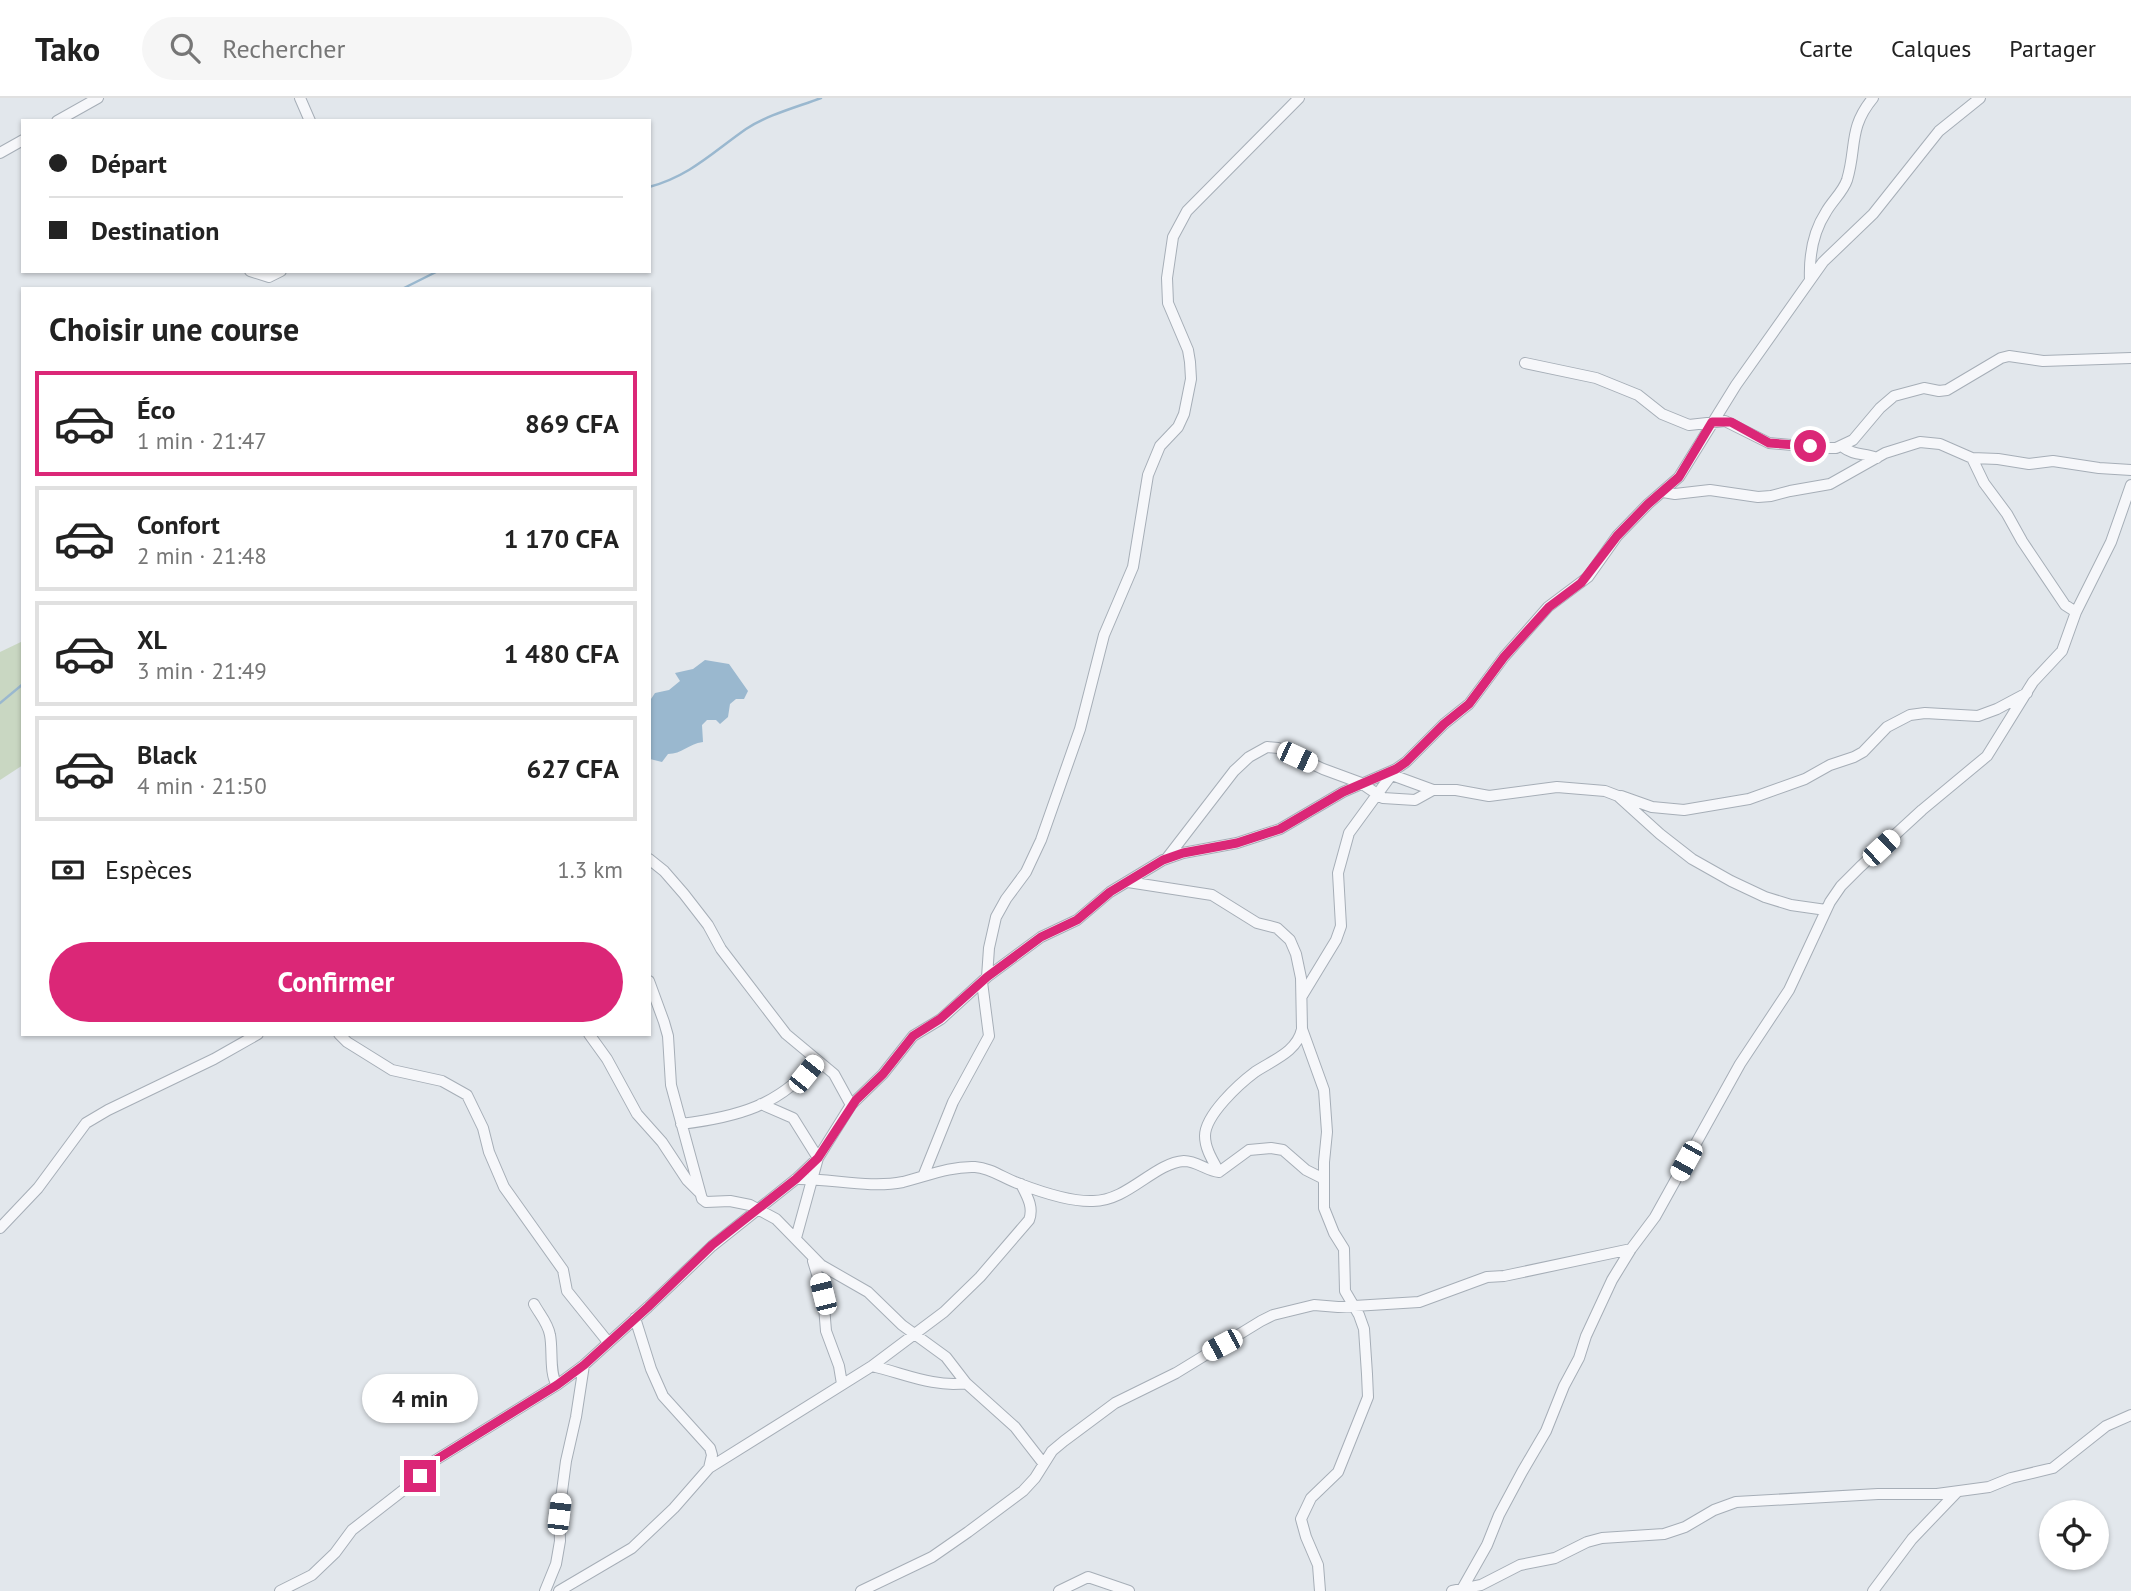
<!DOCTYPE html>
<html lang="fr">
<head>
<meta charset="utf-8">
<style>
  :root { --surface:#fff; --page:#f6f6f6; --text:#222; --muted:#767676; --line:#e0e0e0; --accent:#db2777 }
  body { margin:0; font-family:"PT Sans",sans-serif; background:var(--page); color:var(--text); height:100vh; display:flex; flex-direction:column; font-size:26px; white-space:nowrap }
  * { box-sizing:border-box; margin:0 }
  p { font-size:23px; color:var(--muted) }
  .icon { flex:none; width:38px; height:38px; fill:none; stroke:currentColor; stroke-width:2; stroke-linecap:round; stroke-linejoin:round }
  .map { position:relative; flex:1; overflow:hidden }
  .panel { position:absolute; left:21px; top:189px; width:630px; height:749px; display:flex; flex-direction:column; background:var(--surface); border-radius:0px; box-shadow:0 2px 5px #0004 }
  .panel>* { flex:none }
  .hud { position:absolute; left:21px; top:21px; width:630px; height:154px; border-radius:0px; box-shadow:0 2px 5px #0004; display:grid; align-content:center; height:154px; padding:0 28px; background:var(--surface) }
  .controls { position:absolute; left:2039px; top:1402px; display:grid; gap:14px }
  .controls a { display:grid; place-items:center; width:70px; height:70px; border-radius:50%; background:var(--surface); box-shadow:0 2px 5px #0004; font-size:35px }
  .end { position:absolute; width:32px; height:32px; margin:-16px; border:9px solid #db2777; background:#fff; box-shadow:0 0 0 4px #fff }
  .from { border-radius:50% }
  .bubble { position:absolute; height:49px; border-radius:24px; background:var(--surface); box-shadow:0 2px 5px #0004; font-size:23px; font-weight:600; line-height:49px; text-align:center }
  .car { position:absolute; width:21px; height:42px; margin:-21px -10px; border-radius:9px; box-shadow:0 0 5px 2px #0007; background:linear-gradient(#fff 24%,#345 0 40%,#fff 0 76%,#345 0 86%,#fff 0) }
  .hud b { display:flex; align-items:center; gap:24px; height:66px; font-size:26px }
  .hud b+b { border-top:2px solid var(--line) }
  .hud i { width:18px; height:18px; background:var(--text) }
  ul { padding:0; list-style:none }
  li { display:flex; align-items:center; gap:21px; height:105px; margin:0 14px 10px; padding:0 14px; border:4px solid var(--line); border-radius:0px }
  li div { flex:1 }
  li b { display:block; font-size:26px }
  li em { font-style:normal; font-weight:600 }
  li.selected { border-color:var(--accent) }
  li>.icon { width:63px; height:63px; stroke-width:1.5 }
  h2 { padding:0 28px; font-size:32px; line-height:84px }
  .pay { display:flex; align-items:center; gap:18px; height:77px; padding:0 28px; font-size:26px }
  .pay p { margin-inline-start:auto }
  .action { display:flex; gap:14px; margin-top:auto; padding:14px 28px }
  .action a { flex:1; height:80px; border-radius:42px; background:var(--accent); color:#fff; font-size:28px; font-weight:600; line-height:80px; text-align:center }
  header { display:flex; align-items:center; gap:42px; box-sizing:border-box; height:98px; padding:0 35px; background:var(--surface); border-bottom:2px solid var(--line) }
  header strong { font-size:33px }
  nav { display:flex; gap:38px; margin-inline-start:auto; font-size:24px }
  .search { width:490px; height:63px; background:var(--page); display:flex; align-items:center; gap:18px; box-sizing:border-box; padding:0 24px; border-radius:38px; color:var(--muted); font-size:26px }
  .map>svg:first-child { display:block }
  .green { fill:#c9d7c2 }
  .water { fill:#9ab8cf }
  .lines { fill:none; stroke-linecap:round; stroke-linejoin:round }
  .stream { stroke:#9ab8cf; stroke-width:2.5 }
  .minor-casing { stroke:#a6aeb7; stroke-width:12 }
  .minor { stroke:#f6f7fa; stroke-width:10 }
  .route { stroke:#db2777; stroke-width:9 }
</style>
</head>
<body>
<header>
<strong>Tako</strong>
<div class="search"><svg class="icon" aria-label="search" viewBox="0 0 24 24"><circle cx="10" cy="10" r="6"/><path d="M15 15l6 6"/></svg>Rechercher</div>
<nav><a>Carte</a><a>Calques</a><a>Partager</a></nav>
</header>
<div class="map">
<svg width="2131" height="1493" viewBox="0 0 2131 1493">
  <rect width="100%" height="100%" fill="#e2e7ec"/>
  <!-- green -->
  <path class="green" d="M23,543V667L0,682V554Z"/>
  <!-- water -->
  <path class="water" d="M705,562L729,566L748,593L744,601H736L730,606L728,619L720,626L716,622H707L702,627L703,644C688,646 682,656 668,656L662,664L650,661L649,604L655,595L669,592L680,583L675,575L693,571Z"/>
  <g class="lines">
    <!-- stream -->
    <path class="stream" d="M649,89C690,78 713,54 746,31C767,17 797,9 821,0
      M402,191L438,173
      M0,605L23,586"/>
    <!-- minor casing -->
    <g class="minor-casing">
      <path id="minor" d="M300,0L310,23
        M57,23L98,0
        M0,55L23,42
        M250,173L269,179L281,173
        M1810,182C1809,158 1813,134 1826,114C1832,103 1843,94 1847,82C1857,49 1848,30 1873,0
        M1525,265L1596,280L1638,297L1662,316L1689,327L1725,323L1769,345L1824,350H1836L1853,342L1880,310L1894,298L1924,290L1939,293L1947,292L2001,260L2009,258L2043,263L2131,260
        M1841,348C1856,359 1863,354 1877,360
        M1972,360L1984,385L2007,416L2022,443L2065,507L2076,514
        M1663,394L1675,396L1710,392L1758,399L1771,398L1790,393L1830,386L1885,355L1920,344L1940,346L1972,360L1998,361L2029,366L2053,363L2099,370L2131,372
        M1392,677L1433,692H1456L1489,698L1557,689L1605,693L1618,698L1660,736L1692,761L1731,783L1765,799L1791,807L1826,812
        M1621,698L1652,709L1684,712L1749,701L1805,681L1830,667L1854,659L1863,654L1887,629L1910,617L1925,615L1978,618L1997,611L2027,595
        M1167,760L1234,673L1249,659L1267,649L1278,650L1323,671L1361,685L1383,700L1415,702L1433,692
        M649,761L664,773L684,796L708,827L721,851L786,936L834,976L851,1007
        M1128,784L1212,797L1257,825L1277,830L1290,842L1296,856L1301,880L1302,931L1324,992L1327,1034L1324,1064V1110L1334,1135L1344,1151L1345,1193L1359,1217L1364,1231L1367,1276L1368,1299L1338,1374L1311,1400L1301,1421L1306,1439L1318,1467L1320,1493
        M987,879L989,850L996,819L1006,801L1026,774L1041,742L1080,631L1104,537L1133,469L1148,377L1160,348L1178,329L1184,316L1191,281L1190,264L1188,252L1168,205L1167,180L1173,139L1187,113L1299,0
        M649,883L664,924L668,938L671,987L702,1101L706,1104L730,1103L750,1107L776,1121L821,1167L868,1194L902,1227L946,1259L966,1285L1015,1329L1043,1365
        M1302,898L1336,842L1341,828L1338,775L1349,735L1395,672
        M339,936L347,944L392,972L442,983L467,997L483,1030L489,1054L504,1089L563,1172L567,1193L608,1244
        M589,936L607,961L637,1016L662,1044L687,1082L699,1094
        M761,1006L793,1020L818,1060L796,1140
        M681,1026C737,1019 780,1008 817,962
        M1219,1074C1213,1063 1205,1051 1205,1038C1205,1017 1239,986 1255,974C1273,962 1297,954 1302,931
        M924,1076L953,1004L989,938L982,884
        M796,1081C831,1080 868,1091 903,1084C927,1078 950,1068 975,1069C991,1070 1005,1081 1020,1086C1041,1094 1070,1104 1093,1103C1128,1103 1154,1065 1184,1063C1197,1063 1207,1073 1219,1074L1249,1052L1271,1050L1283,1052L1306,1072L1324,1081
        M0,1130L38,1090L86,1025L108,1012L214,961L258,936
        M813,1163L823,1196L826,1233L839,1268L842,1286
        M534,1206C540,1217 548,1225 550,1237C553,1252 549,1275 557,1287
        M635,1220L651,1271L663,1298L710,1350L712,1357L709,1370
        M872,1268C903,1275 935,1290 966,1285
        M280,1493L312,1477L335,1455L352,1432L406,1390L434,1363L557,1287L584,1267L648,1209L712,1148L796,1081L818,1060L851,1007L883,976L913,938L941,921L987,879L1041,839L1077,822L1110,794L1163,762L1183,755L1237,745L1280,731L1343,694L1396,671L1406,664L1444,626L1469,606L1504,559L1548,509L1588,479L1617,438L1648,406L1679,379L1736,287L1823,164L1873,116L1939,33L1980,0
        M545,1493L556,1466L560,1443L559,1416L566,1363L576,1319L584,1267
        M559,1493L632,1450L674,1410L709,1370L872,1268L944,1214L980,1179L1029,1122C1034,1109 1027,1098 1021,1086
        M861,1493L932,1459L968,1434L1023,1393L1035,1380L1052,1353L1064,1343L1115,1305L1176,1275L1261,1223L1273,1217L1314,1207L1338,1209L1419,1204L1487,1179L1504,1178L1631,1151
        M1059,1493L1088,1479L1129,1493
        M1452,1493L1481,1487L1520,1467L1555,1460L1587,1444L1602,1440L1664,1436L1685,1429L1714,1412L1736,1404L1878,1396H1937L1989,1389L2011,1380L2053,1370L2106,1328L2131,1317
        M1461,1493L1487,1447L1499,1417L1522,1374L1546,1333L1564,1288L1579,1260L1586,1238L1612,1182L1631,1151L1655,1119L1740,966L1789,892L1830,804L1841,788L1860,769L1922,712L1987,658L2033,584L2062,553L2076,514L2111,444L2131,387
        M1873,1493L1912,1441L1957,1394"/>
    </g>
    <!-- minor -->
    <use href="#minor" class="minor"/>
  </g>
  <g class="lines">
    <!-- route -->
    <path class="route" d="M420,1378L434,1363L557,1287L584,1267L648,1209L712,1147L796,1081L818,1060L856,1002L883,976L913,938L940,921L987,879L1041,839L1077,822L1110,794L1163,762L1183,755L1237,745L1280,731L1343,694L1396,671L1406,664L1444,626L1469,606L1504,559L1549,509L1581,485L1617,438L1648,406L1679,379L1712,324H1731L1769,345L1810,348"/>
  </g>
</svg>
<div class="controls">
<a><svg class="icon" aria-label="locate" viewBox="0 0 24 24"><circle cx="12" cy="12" r="6"/><path d="M12 2v4M12 18v4M2 12h4M18 12h4"/></svg></a>
</div>
<i class="end from" style="left:1810px;top:348px"></i>
<i class="end" style="left:420px;top:1378px"></i>
<div class="bubble" style="left:362px;top:1276px;width:116px">4 min</div>
<i class="car" style="left:1297px;top:659px;rotate:115deg"></i>
<i class="car" style="left:1881px;top:750px;rotate:47deg"></i>
<i class="car" style="left:806px;top:976px;rotate:39deg"></i>
<i class="car" style="left:1686px;top:1063px;rotate:209deg"></i>
<i class="car" style="left:823px;top:1196px;rotate:346deg"></i>
<i class="car" style="left:1222px;top:1247px;rotate:242deg"></i>
<i class="car" style="left:559px;top:1416px;rotate:7deg"></i>
<div class="hud">
<b><i class="from"></i>Départ</b>
<b><i></i>Destination</b>
</div>
<section class="panel">
<h2>Choisir une course</h2>
<ul>
<li class="selected"><svg class="icon" aria-label="car" viewBox="0 0 24 24"><path d="M5 17H2v-5l4-1 3-4h7l3 4 3 1v5h-3M9 17h6M6 11h13"/><circle cx="7" cy="17" r="2"/><circle cx="17" cy="17" r="2"/></svg><div><b>Éco</b><p>1 min · 21:47</p></div><em>869 CFA</em></li>
<li><svg class="icon" aria-label="car" viewBox="0 0 24 24"><path d="M5 17H2v-5l4-1 3-4h7l3 4 3 1v5h-3M9 17h6M6 11h13"/><circle cx="7" cy="17" r="2"/><circle cx="17" cy="17" r="2"/></svg><div><b>Confort</b><p>2 min · 21:48</p></div><em>1 170 CFA</em></li>
<li><svg class="icon" aria-label="car" viewBox="0 0 24 24"><path d="M5 17H2v-5l4-1 3-4h7l3 4 3 1v5h-3M9 17h6M6 11h13"/><circle cx="7" cy="17" r="2"/><circle cx="17" cy="17" r="2"/></svg><div><b>XL</b><p>3 min · 21:49</p></div><em>1 480 CFA</em></li>
<li><svg class="icon" aria-label="car" viewBox="0 0 24 24"><path d="M5 17H2v-5l4-1 3-4h7l3 4 3 1v5h-3M9 17h6M6 11h13"/><circle cx="7" cy="17" r="2"/><circle cx="17" cy="17" r="2"/></svg><div><b>Black</b><p>4 min · 21:50</p></div><em>627 CFA</em></li>
</ul>
<div class="pay"><svg class="icon" aria-label="cash" viewBox="0 0 24 24"><path d="M3 7h18v10H3z"/><circle cx="12" cy="12" r="2"/></svg>Espèces<p>1.3 km</p></div>
<div class="action"><a>Confirmer</a></div>
</section>
</div>
</body>
</html>
